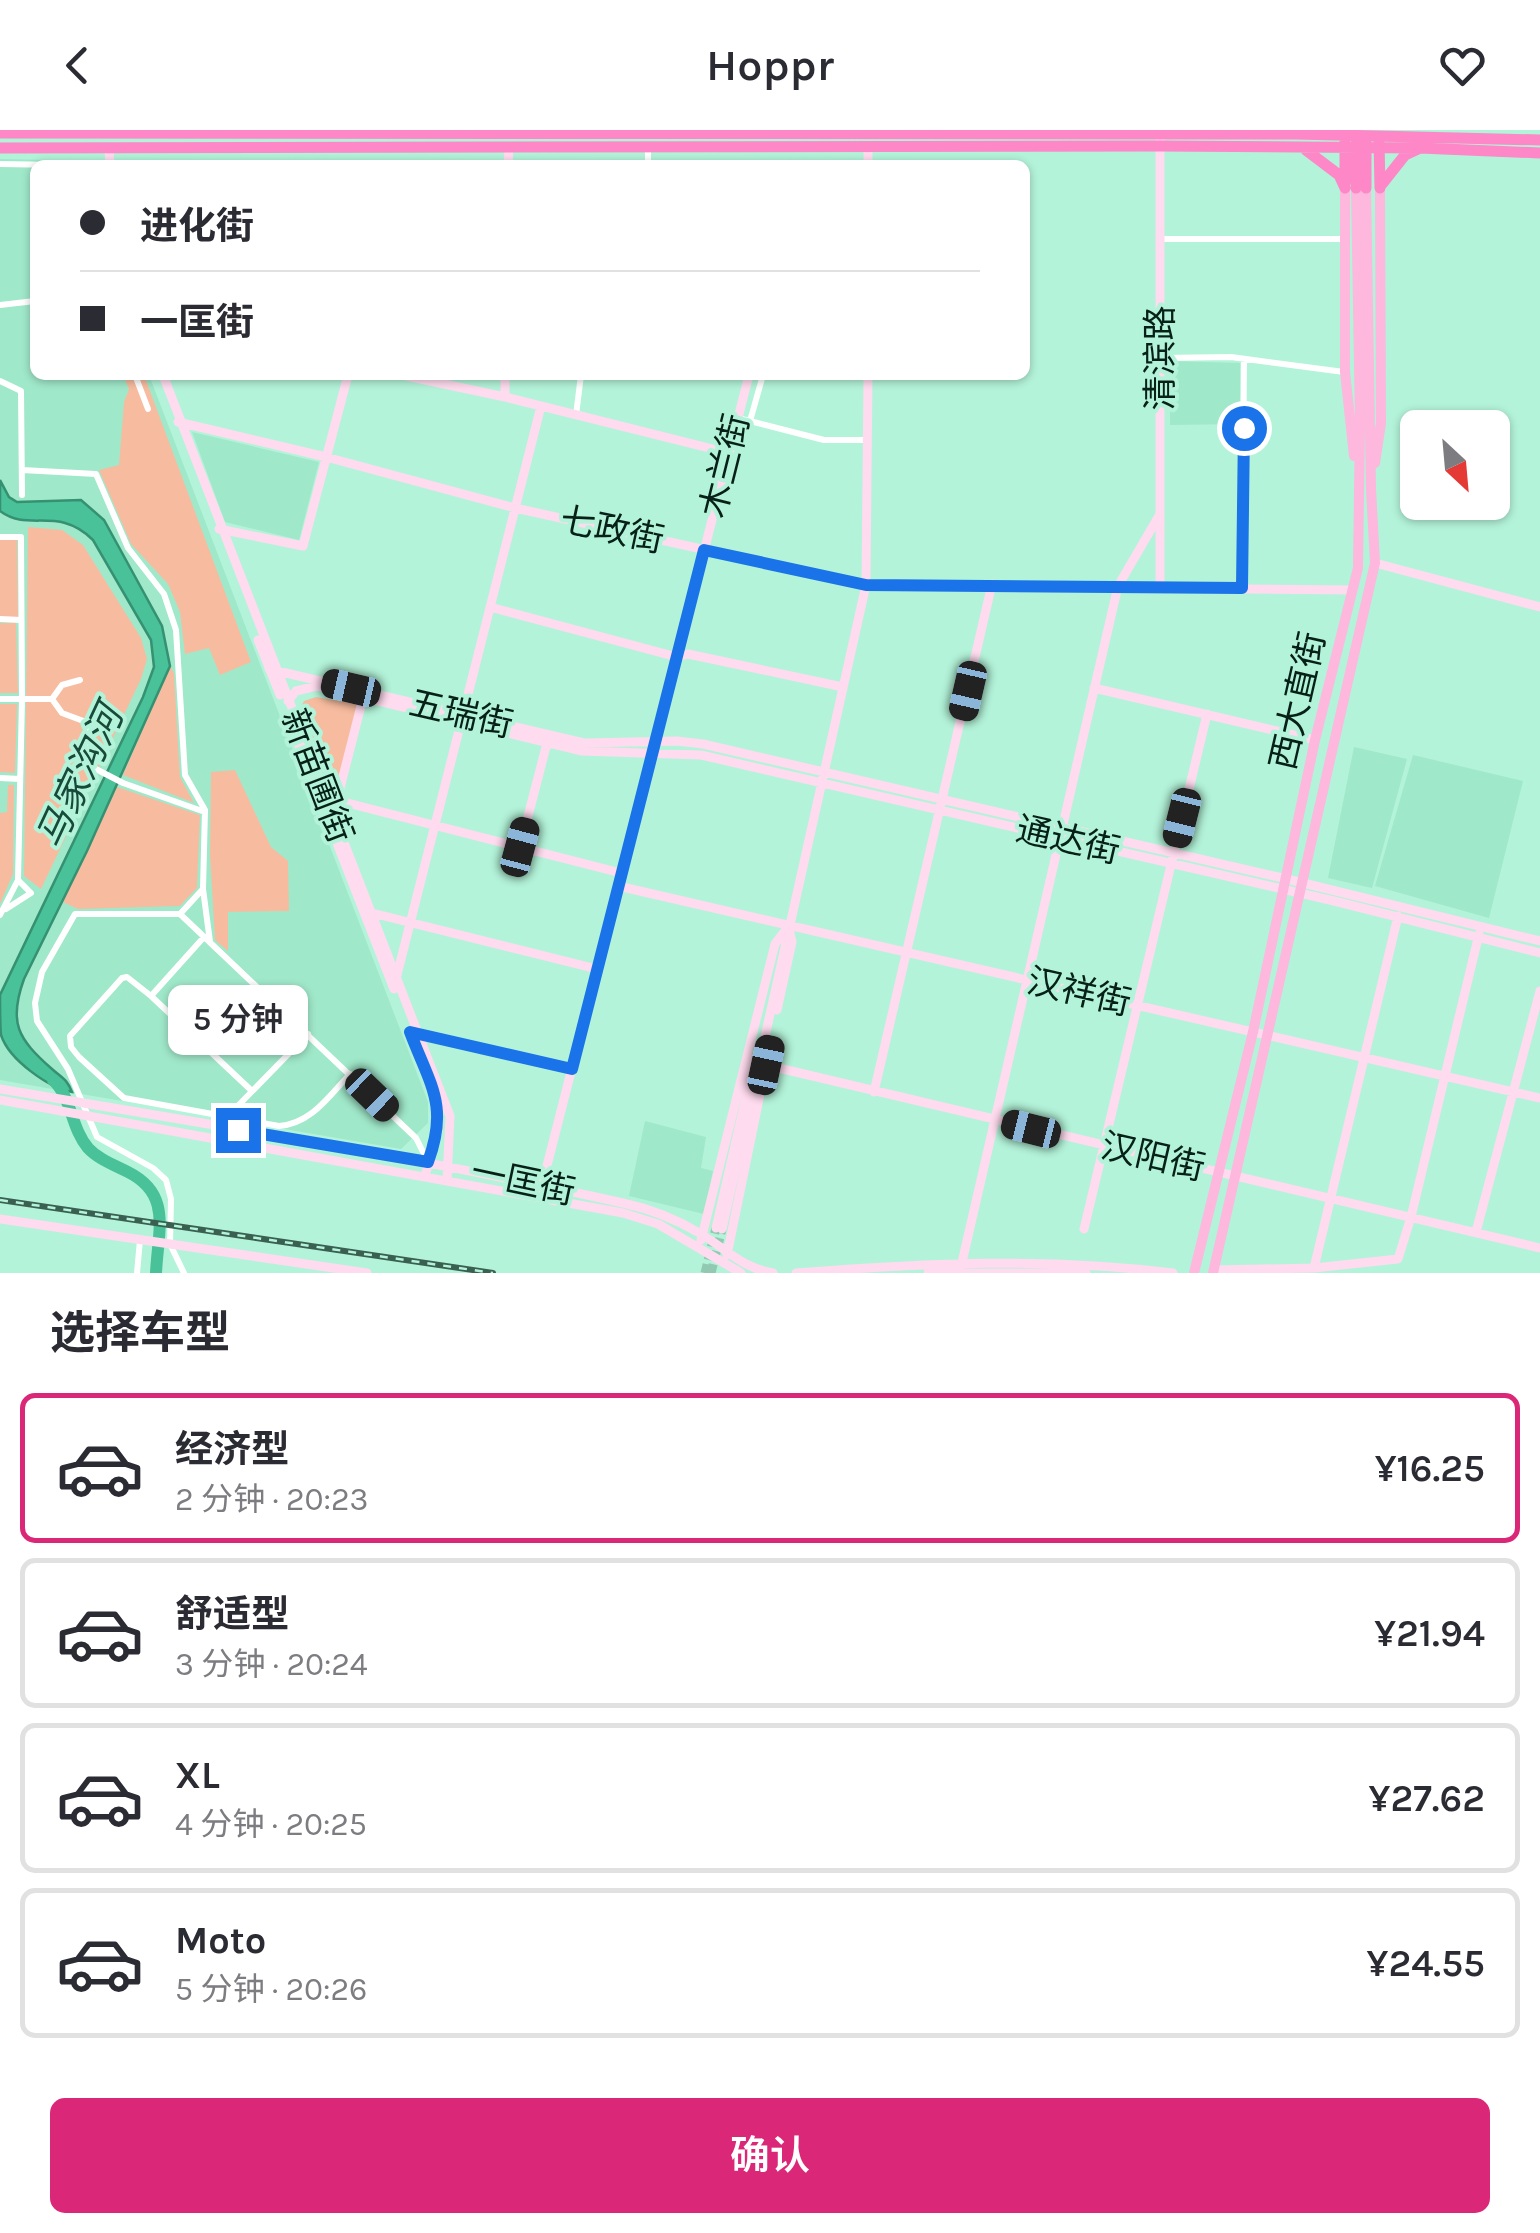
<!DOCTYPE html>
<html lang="zh">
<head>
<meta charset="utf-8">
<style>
  :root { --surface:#fff; --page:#f2f2f3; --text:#2b2b33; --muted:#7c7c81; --line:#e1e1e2; --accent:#db2777 }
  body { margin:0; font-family:Karla,"Noto Sans SC",sans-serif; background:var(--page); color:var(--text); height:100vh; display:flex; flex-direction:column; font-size:38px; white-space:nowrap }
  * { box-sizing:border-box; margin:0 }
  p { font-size:32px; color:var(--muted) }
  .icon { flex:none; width:55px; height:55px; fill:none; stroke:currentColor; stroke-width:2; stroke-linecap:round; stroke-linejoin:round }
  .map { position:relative; height:1143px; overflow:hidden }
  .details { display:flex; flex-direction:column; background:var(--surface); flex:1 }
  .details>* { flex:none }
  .top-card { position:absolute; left:30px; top:30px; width:1000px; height:220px; border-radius:15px; box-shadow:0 2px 8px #0004; display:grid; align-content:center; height:220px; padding:0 50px; background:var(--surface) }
  .needle { width:65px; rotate:154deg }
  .controls { position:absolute; left:1400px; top:280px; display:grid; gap:20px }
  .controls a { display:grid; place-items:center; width:110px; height:110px; border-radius:15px; background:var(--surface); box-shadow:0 2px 8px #0004; font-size:50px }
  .end { position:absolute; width:45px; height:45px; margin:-22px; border:12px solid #1a73e8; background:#fff; box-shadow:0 0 0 5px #fff }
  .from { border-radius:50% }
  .bubble { position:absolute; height:70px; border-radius:15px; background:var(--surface); box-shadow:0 2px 8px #0004; font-size:32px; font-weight:600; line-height:70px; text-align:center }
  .car { position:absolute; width:30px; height:60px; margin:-30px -15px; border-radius:12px; box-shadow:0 0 8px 2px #0007; background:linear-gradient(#222 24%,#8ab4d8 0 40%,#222 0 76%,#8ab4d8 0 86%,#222 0) }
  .top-card b { display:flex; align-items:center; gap:35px; height:95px; font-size:38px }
  .top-card b+b { border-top:2px solid var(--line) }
  .top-card i { width:25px; height:25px; background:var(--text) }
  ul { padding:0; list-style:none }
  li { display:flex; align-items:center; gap:30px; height:150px; margin:0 20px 15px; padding:0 30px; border:5px solid var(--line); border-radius:15px }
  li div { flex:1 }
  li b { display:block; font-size:38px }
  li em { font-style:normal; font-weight:600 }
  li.on { border-color:var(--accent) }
  li>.icon { width:90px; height:90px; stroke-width:1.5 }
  h2 { padding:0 50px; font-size:45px; line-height:120px }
  .cta { display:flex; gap:20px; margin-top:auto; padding:20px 50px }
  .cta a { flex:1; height:115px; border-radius:15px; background:var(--accent); color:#fff; font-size:40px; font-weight:600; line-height:115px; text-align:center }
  header { display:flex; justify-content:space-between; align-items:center; height:130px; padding:0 50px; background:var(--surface); font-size:45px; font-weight:600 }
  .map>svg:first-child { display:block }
  .built { fill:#a0e8ca }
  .green { fill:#f7bc9f }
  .water { fill:#49c199; stroke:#359172; stroke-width:2.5 }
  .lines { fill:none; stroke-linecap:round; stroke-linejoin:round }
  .river { stroke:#49c199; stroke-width:12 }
  .secondary-tunnel { stroke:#91c9b2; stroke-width:9; stroke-dasharray:9 4.5; stroke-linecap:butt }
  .street { stroke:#fff; stroke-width:6 }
  .secondary { stroke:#fedbee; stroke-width:9 }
  .primary { stroke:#feb7dd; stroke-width:10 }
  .highway { stroke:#fd87c7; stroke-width:11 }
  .rail-casing { stroke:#3a6052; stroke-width:6 }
  .rail { stroke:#b3f3d9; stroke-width:2.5; stroke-dasharray:8; stroke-linecap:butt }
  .route { stroke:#1a73e8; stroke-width:12 }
  .labels { text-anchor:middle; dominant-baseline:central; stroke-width:8; stroke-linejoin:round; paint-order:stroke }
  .street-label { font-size:35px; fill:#072118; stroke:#b3f3d9 }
  .water-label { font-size:38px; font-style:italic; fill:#184a39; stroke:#b3f3d9 }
</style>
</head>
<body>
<header><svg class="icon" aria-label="back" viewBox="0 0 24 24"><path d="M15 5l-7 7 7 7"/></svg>Hoppr<svg class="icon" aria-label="heart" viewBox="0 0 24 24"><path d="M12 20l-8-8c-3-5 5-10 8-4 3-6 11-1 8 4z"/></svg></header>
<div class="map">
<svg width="1540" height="1143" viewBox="0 0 1540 1143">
  <rect width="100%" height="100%" fill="#b3f3d9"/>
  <!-- built -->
  <path class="built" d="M0,29L101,31L102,35H35V245H149L428,972V993L401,1019L0,950Z
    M1170,231L1240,233V294L1170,295Z
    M192,302L319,332L299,410L225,392Z
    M1354,617L1407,629L1372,758L1328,748Z
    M1413,625L1523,651L1489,788L1375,756Z
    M645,991L706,1007L701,1038L713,1041L704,1084L629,1066Z"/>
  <!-- green -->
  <path class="green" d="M123,245H144L251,532L220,545L209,518L185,524L180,482L168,454L131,414L99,340L119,335L124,272L129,259Z
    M28,397L62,400L83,415L141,508L147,529L141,549L41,759L24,746Z
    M0,410H17L18,487H0Z
    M0,493H16L18,563H0Z
    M170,536L174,543L180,647L194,673L123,645Z
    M316,567L358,574L335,665L328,663L300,580L304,571Z
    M0,574H17L15,643L0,642Z
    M235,640L271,717L288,731L289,781L228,782V821L215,810L210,725L211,642Z
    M8,655H14L13,744L0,774V683L7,682Z
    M117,657L200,685L197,758L180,776L78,779L63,772Z"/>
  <!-- water -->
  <path class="water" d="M0,350L9,367L17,372L81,370L104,390L162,496L170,536L87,721L24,849C8,893 18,909 52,939C62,948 67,949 72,962C49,958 9,930 1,905C0,894 0,877 0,865L143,567L154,537L151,510L93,410C58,375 29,403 0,381Z"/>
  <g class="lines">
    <!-- river -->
    <path class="river" d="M53,950C72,968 71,998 88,1018C98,1029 114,1035 128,1042C172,1064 158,1100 156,1143"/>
    <!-- secondary-tunnel -->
    <path class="secondary-tunnel" d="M705,1143L716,1098
      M711,1143L722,1099"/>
    <!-- street -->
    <path class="street" d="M0,34L60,35
      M648,35V19
      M1160,109H1344
      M0,175L35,171
      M1160,228L1231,227L1344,242
      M135,245L148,279
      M0,251L21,261L22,365
      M576,285L581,245
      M738,288L824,310H868
      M750,291L763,245
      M22,340L96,344L128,418L164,464L176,500L185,645L205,680L203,759L210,812
      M0,407H21L22,569L18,750L0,785
      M1242,458L1244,230
      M0,489L21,490
      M80,550L62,555L52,569L62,583L86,592L90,636L123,653L205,682
      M0,569H52
      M0,648L20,649
      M6,779L31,763L18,750
      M180,784L202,760
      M204,807L151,866L127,847L122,848L70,906L71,917L79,927L124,968L279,996C311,994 329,966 350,944
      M151,866L252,961
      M227,987L308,904
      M137,1143L140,1110
      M184,1143L170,1114L171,1069L166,1050L153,1038L97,1007L68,939L37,891L35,873L42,842L75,784H180L416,1008L428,1032"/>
    <!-- secondary -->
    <path class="secondary" d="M1160,0V456
      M868,16V35
      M109,20L110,35
      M508,35L509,19
      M163,245L450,986L447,1050
      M402,245L505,267L729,323
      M505,267V245
      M178,292L326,327L515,378L866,455L1353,460
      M219,399L303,416L348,245
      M1375,433L1540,477
      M490,477L677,527L688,524L843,557
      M258,510L280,565
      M269,539L584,613L677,611L703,614L1287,749L1540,811
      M1094,558L1315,610
      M288,571L296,561L317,556L581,621L701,625L1334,771L1540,823
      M292,598L394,859
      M324,667L621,743
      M337,670L363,568
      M520,717L547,613
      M618,756L1540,968
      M368,782L597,839
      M397,845L541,276
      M777,880L792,812L790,803
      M413,903L572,939
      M414,911L439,980L438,1001L425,1046
      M766,935L1540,1118
      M0,959C208,994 417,1027 623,1073C651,1079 676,1089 701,1104C726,1119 742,1138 773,1143
      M874,962L992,454
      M0,970L623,1083L658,1094L741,1143
      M539,1067L749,245
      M0,1089L367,1143
      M716,1098L755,928
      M722,1099L866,455L868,245
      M1084,1099L1207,584
      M1476,1102L1540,861
      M701,1110L775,814L787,798
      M727,1125L766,935
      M1314,1138L1398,1129L1411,1087L1479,804
      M1214,1140L1314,1138L1398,786
      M960,1141L1118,456L1160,384
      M796,1143C926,1133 1043,1127 1173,1143
      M928,1143H1086"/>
    <!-- primary -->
    <path class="primary" d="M1345,58V242L1354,326
      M1375,333L1381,293L1380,58
      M1194,1143L1253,902L1315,610L1358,438L1360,292L1356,58
      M1213,1143L1375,433L1371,359L1366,58"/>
    <!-- highway -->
    <path class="highway" d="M0,3L1296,4L1540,10
      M1345,12V53
      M1379,12L1380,58
      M0,18L1160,16L1420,18L1540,23
      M1306,20L1339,45L1345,58
      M1382,54L1405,25L1418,19
      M1356,58V14
      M1366,58V13"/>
    <!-- rail casing -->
    <g class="rail-casing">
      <path id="rail" d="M0,1070L493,1143"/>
    </g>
    <!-- rail -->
    <use href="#rail" class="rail"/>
  </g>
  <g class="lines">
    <!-- route -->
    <path class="route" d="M238,1000L428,1032C449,975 430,955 410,902L572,939L704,420L866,455L1242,458L1244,298"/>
  </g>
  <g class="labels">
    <!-- street labels -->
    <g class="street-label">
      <text transform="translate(1160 228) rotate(-90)">清滨路</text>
      <text transform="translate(725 336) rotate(-76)">木兰街</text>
      <text transform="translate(612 400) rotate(12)">七政街</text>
      <text transform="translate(1298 571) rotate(-77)">西大直街</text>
      <text transform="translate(461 584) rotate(13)">五瑞街</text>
      <text transform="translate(317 646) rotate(69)">新苗圃街</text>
      <text transform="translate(1068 710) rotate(13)">通达街</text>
      <text transform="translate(1079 862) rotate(13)">汉祥街</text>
      <text transform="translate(1153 1027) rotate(13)">汉阳街</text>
      <text transform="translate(523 1052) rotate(12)">一匡街</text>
    </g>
    <!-- water labels -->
    <g class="water-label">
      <text transform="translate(80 647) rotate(-65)">马家沟河</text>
    </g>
  </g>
</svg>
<div class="controls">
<a><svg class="needle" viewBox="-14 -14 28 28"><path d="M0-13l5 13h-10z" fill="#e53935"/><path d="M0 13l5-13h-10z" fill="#7c7c81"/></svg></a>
</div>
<i class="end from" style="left:1244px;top:298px"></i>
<i class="end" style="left:238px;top:1000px"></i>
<div class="bubble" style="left:168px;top:855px;width:140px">5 分钟</div>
<i class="car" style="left:351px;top:558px;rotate:283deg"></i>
<i class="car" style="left:968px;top:561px;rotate:193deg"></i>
<i class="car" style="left:1182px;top:688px;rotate:194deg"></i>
<i class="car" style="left:520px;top:717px;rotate:15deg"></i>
<i class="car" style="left:766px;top:935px;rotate:12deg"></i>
<i class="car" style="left:372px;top:965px;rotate:134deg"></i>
<i class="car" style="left:1031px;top:999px;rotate:284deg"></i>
<div class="top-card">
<b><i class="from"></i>进化街</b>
<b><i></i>一匡街</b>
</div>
</div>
<section class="details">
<h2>选择车型</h2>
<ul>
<li class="on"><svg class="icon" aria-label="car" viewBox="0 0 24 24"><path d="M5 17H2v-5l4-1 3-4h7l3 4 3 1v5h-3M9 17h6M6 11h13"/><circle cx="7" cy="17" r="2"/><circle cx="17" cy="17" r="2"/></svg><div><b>经济型</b><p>2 分钟 · 20:23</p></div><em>¥16.25</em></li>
<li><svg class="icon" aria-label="car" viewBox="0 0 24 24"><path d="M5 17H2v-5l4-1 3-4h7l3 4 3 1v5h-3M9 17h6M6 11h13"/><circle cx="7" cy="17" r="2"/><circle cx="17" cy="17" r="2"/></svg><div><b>舒适型</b><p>3 分钟 · 20:24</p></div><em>¥21.94</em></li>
<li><svg class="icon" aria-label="car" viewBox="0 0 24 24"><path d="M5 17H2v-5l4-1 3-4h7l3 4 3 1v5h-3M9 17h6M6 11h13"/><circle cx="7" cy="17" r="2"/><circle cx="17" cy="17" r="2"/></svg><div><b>XL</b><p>4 分钟 · 20:25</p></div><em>¥27.62</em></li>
<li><svg class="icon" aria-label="car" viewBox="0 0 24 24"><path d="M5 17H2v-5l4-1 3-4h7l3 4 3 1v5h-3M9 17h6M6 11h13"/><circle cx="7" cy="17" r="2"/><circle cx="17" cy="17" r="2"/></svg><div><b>Moto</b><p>5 分钟 · 20:26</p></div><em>¥24.55</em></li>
</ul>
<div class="cta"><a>确认</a></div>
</section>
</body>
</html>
